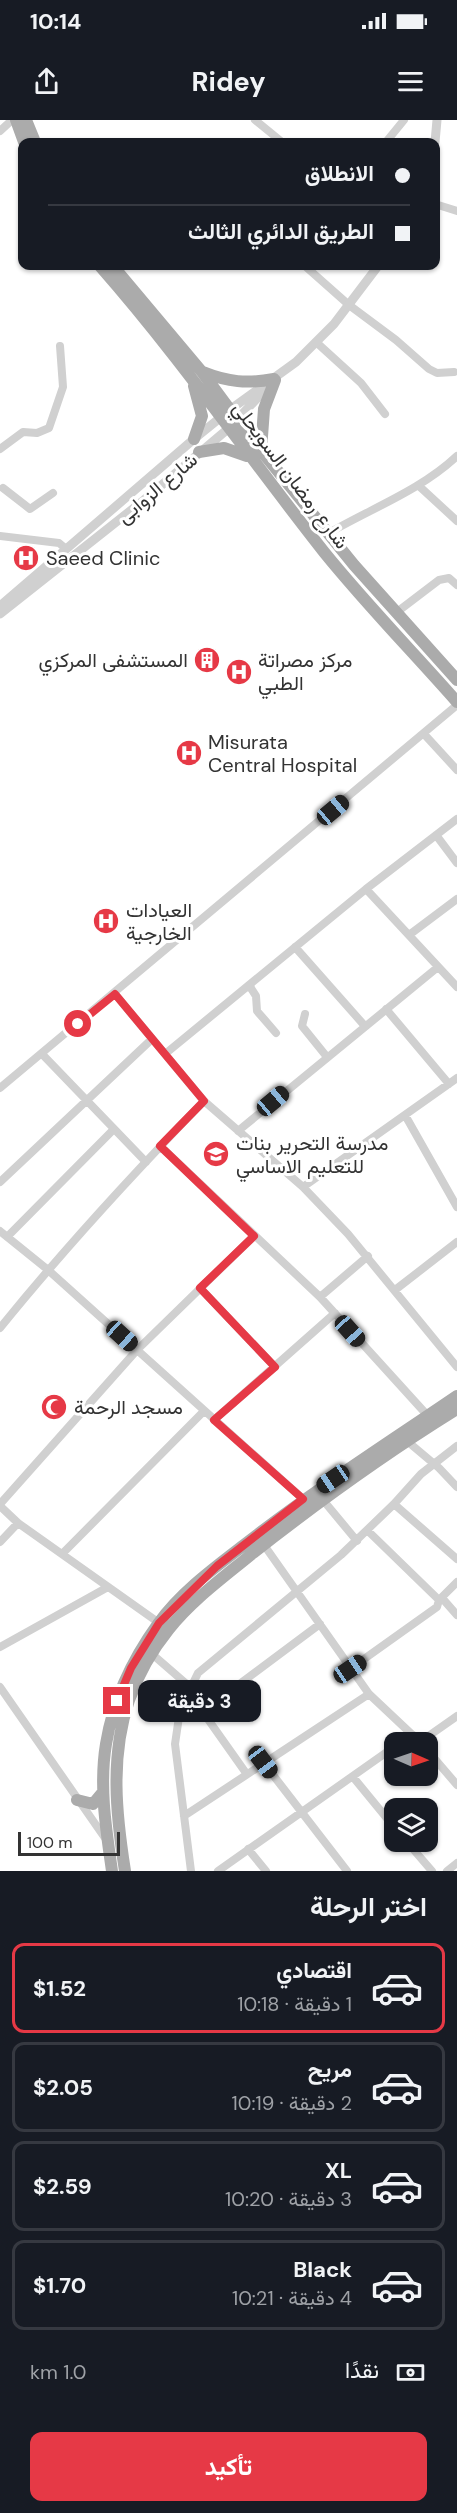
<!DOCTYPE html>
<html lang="ar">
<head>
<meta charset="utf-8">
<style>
  :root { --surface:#171b24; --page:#242831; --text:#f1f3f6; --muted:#9ea1a6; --line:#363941; --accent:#e63946 }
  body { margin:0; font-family:"DM Sans",Vazirmatn,sans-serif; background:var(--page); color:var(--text); direction:rtl; height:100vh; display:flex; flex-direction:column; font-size:22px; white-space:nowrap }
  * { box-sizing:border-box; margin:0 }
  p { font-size:20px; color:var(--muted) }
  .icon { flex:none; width:33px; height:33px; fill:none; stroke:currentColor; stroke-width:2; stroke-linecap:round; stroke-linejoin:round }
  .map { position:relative; height:1751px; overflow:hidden; direction:ltr }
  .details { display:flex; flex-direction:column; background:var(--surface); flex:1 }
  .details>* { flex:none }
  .hud { position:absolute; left:18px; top:18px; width:422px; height:132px; border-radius:12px; box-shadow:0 2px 4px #0004; direction:rtl; display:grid; align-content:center; height:132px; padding:0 30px; background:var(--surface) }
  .needle { width:39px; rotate:92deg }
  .fabs { position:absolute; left:384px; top:1612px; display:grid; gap:12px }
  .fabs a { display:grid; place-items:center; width:54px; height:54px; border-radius:12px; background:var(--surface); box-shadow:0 2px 4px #0004; font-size:30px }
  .scale { position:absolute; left:18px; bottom:15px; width:102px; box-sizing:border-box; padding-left:6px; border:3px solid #333; border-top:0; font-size:16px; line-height:21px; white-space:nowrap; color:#333; -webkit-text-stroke:4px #fff; paint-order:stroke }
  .end { position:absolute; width:27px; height:27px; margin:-14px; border:8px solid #e63946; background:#fff; box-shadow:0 0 0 3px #fff }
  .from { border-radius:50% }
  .bubble { position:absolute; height:42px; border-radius:12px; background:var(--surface); box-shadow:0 2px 4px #0004; font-size:20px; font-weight:700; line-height:42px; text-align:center; direction:rtl }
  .car { position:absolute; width:18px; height:36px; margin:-18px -9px; border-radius:8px; box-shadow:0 0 4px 2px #0007; background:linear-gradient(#222 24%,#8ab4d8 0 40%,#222 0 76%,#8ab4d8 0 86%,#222 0) }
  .hud b { display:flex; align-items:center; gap:21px; height:57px; font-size:22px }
  .hud b+b { border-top:2px solid var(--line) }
  .hud i { width:15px; height:15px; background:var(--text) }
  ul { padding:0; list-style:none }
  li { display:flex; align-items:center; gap:18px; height:90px; margin:0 12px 9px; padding:0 18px; border:3px solid var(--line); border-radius:12px }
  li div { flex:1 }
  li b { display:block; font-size:22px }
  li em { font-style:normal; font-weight:700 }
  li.current { border-color:var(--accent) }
  li>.icon { width:54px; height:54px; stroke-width:1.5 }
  h2 { padding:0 30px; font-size:27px; line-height:72px }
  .pay { display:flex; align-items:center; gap:15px; height:66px; padding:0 30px; font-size:22px }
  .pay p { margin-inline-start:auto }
  .button { display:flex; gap:12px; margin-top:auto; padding:12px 30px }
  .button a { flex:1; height:69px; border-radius:12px; background:var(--accent); color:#fff; font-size:24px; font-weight:700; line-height:69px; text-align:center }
  .status { display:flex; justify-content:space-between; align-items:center; height:42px; padding:0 30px; background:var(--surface); direction:ltr }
  .status svg { height:16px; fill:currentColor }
  header { display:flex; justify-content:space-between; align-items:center; height:78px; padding:0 30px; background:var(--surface); font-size:27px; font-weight:700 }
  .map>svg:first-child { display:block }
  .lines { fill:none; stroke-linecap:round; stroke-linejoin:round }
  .minor { stroke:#d0d0d0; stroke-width:8 }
  .tertiary { stroke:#d0d0d0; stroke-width:9 }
  .primary { stroke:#ababab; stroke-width:12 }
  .route { stroke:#e63946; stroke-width:8 }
  .labels { text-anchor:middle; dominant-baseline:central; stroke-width:6; stroke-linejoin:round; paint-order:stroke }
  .street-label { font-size:20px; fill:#333; stroke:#fff }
  .poi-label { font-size:20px; fill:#333; stroke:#fff; text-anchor:start }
</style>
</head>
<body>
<div class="status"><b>10:14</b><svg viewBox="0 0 49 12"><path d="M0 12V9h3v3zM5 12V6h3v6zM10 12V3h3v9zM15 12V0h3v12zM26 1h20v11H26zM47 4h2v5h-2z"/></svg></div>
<header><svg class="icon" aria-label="menu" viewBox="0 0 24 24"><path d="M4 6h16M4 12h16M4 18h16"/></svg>Ridey<svg class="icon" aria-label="share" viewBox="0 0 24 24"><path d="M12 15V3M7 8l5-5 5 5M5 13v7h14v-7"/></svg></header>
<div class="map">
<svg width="457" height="1751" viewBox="0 0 457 1751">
  <rect width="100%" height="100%" fill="#fff"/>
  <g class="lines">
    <!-- minor -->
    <path class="minor" d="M255,0L282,22
      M0,11L12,0
      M386,22L404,0
      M435,84L457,91
      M305,146L349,185L396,220L429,249L437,253L454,252
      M316,222L361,263L385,294
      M0,329L23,312L37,313L49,308L63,267L60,226
      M419,366L457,401
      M3,368L30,389L53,373
      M329,413C372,388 421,370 457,336
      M0,416L59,423L65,428
      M397,492L439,460L449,458L457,465
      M424,614L457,650
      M436,715L457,743
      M366,769L457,867
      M409,815L457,779
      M295,827L364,905
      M249,865L256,876L257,891L276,913
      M115,874L204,981L303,1067L348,1114L457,1247
      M386,889L449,964
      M305,894L302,906L327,937
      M42,934L146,1042
      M165,934L366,769L457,699
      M0,968L457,585
      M405,995L457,1087
      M238,1011L438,847
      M160,1026L320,1177L428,1296
      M0,1062L152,919
      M303,1067L457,958
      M0,1111L47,1149L303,1379
      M7,1117L113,1010
      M200,1168L275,1247
      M395,1170L457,1122
      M320,1177L368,1136
      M0,1208C64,1129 133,1054 204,981
      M214,1300L335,1193
      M407,1321L439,1348L457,1367
      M323,1380L357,1421
      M0,1384L137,1230L254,1116
      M394,1384L457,1439
      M0,1386L18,1403L162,1505
      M368,1411L439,1480
      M0,1422L18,1403
      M264,1425L369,1574L421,1623
      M62,1434L204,1291
      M442,1478L457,1495
      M0,1527L108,1467
      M152,1534L190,1567
      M350,1549L437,1487L439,1480L457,1462
      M0,1567L105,1718
      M188,1571L246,1653
      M202,1592L320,1504
      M420,1622L457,1596
      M401,1623L413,1615
      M428,1631L457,1665
      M263,1642L347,1751
      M353,1657L394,1707
      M184,1696L369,1574
      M407,1722L432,1751
      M248,1729L266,1751
      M191,1751L175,1624L180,1590L198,1553L341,1435L394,1384L421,1354L457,1326
      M218,1751L394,1627
      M447,1751L457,1743"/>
    <!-- tertiary -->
    <path class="tertiary" d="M435,22L437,0
      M0,486L194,319L231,289L296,242L334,204L378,146
      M0,494L144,380L229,308L266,269"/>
    <!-- primary -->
    <path class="primary" d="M16,0L24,22
      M26,0L35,22
      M100,146C180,237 249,337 324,432C366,484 413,532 457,582
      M113,146L202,252L251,318L354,445L457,560
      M203,252C228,262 247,264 274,259
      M194,319L202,296L194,266
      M261,330L264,289L275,260
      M199,332L224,328L247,336
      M77,1680L93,1684L103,1672
      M112,1751C106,1709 99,1666 106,1624C113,1581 132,1540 158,1504C180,1473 214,1448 244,1425C313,1371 385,1325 457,1276
      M125,1751C116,1694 110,1636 129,1580C138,1555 152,1530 169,1509C192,1480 224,1457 253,1433C318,1382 386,1333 457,1289"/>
  </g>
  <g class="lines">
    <!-- route -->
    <path class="route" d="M78,904L115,874L204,981L160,1026L254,1116L200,1168L275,1247L214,1300L303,1379L217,1446L159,1503L131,1548L117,1581"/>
  </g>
  <!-- icons -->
  <defs>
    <g id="hospital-disc" transform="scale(1.35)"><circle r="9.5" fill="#e63946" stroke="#fff"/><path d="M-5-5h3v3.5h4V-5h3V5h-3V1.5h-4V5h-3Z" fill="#fff"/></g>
    <g id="building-disc" transform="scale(1.35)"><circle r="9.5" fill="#e63946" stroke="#fff"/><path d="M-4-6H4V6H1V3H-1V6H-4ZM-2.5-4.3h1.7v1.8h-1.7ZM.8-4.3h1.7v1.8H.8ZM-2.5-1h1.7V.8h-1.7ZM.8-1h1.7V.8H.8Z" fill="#fff"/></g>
    <g id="school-disc" transform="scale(1.35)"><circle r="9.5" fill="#e63946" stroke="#fff"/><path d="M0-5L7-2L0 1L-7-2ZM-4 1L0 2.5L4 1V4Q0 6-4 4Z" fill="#fff"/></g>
    <g id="mosque-disc" transform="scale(1.35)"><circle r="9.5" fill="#e63946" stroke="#fff"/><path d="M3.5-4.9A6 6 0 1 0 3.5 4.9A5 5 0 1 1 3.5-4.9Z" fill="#fff"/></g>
  </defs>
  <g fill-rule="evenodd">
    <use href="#hospital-disc" x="26" y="438"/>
    <use href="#building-disc" x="207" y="540"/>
    <use href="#hospital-disc" x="239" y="552"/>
    <use href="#hospital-disc" x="189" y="633"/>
    <use href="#hospital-disc" x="106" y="801"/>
    <use href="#school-disc" x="216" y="1034"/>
    <use href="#mosque-disc" x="54" y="1287"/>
  </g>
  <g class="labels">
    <!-- street labels -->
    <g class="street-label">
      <text transform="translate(291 355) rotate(53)">شارع رمضان السويحلي</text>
      <text transform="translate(157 368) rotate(-40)">شارع الزوابى</text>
    </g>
    <!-- poi labels -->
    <g class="poi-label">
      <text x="46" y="438">Saeed Clinic</text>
      <text x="188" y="540" text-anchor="end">المستشفى المركزي</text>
      <text x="258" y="540">مركز مصراتة<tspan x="258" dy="23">الطبي</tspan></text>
      <text x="208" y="622">Misurata<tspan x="208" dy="23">Central Hospital</tspan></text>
      <text x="126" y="790">العيادات<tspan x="126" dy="23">الخارجية</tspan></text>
      <text x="236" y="1023">مدرسة التحرير بنات<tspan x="236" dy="23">للتعليم الاساسي</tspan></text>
      <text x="74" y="1287">مسجد الرحمة</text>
    </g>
  </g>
</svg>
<div class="fabs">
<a><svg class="needle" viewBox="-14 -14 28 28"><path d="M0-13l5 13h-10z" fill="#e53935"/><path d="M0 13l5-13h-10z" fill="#9ea1a6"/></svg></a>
<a><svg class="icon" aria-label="layers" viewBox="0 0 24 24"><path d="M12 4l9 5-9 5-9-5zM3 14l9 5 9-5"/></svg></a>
</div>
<div class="scale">100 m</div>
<i class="end from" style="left:78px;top:904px"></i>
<i class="end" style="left:117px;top:1581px"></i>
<div class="bubble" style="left:138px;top:1560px;width:123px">3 دقيقة</div>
<i class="car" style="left:333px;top:690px;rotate:50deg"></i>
<i class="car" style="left:273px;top:981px;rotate:50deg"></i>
<i class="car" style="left:350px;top:1211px;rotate:138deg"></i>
<i class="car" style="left:122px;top:1216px;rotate:132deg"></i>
<i class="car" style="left:333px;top:1359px;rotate:236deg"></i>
<i class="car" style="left:350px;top:1549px;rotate:56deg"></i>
<i class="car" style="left:263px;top:1642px;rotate:143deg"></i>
<div class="hud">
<b><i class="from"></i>الانطلاق</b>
<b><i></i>الطريق الدائري الثالث</b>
</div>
</div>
<section class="details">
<h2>اختر الرحلة</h2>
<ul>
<li class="current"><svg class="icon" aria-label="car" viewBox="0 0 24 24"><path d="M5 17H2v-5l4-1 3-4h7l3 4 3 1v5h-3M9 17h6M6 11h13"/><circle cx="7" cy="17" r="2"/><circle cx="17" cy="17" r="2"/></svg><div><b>اقتصادي</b><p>1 دقيقة · 10:18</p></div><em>$1.52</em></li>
<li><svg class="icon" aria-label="car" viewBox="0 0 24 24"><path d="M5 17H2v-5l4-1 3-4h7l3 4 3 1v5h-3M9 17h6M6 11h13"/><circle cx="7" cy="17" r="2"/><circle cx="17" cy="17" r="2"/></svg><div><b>مريح</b><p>2 دقيقة · 10:19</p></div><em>$2.05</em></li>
<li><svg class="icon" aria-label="car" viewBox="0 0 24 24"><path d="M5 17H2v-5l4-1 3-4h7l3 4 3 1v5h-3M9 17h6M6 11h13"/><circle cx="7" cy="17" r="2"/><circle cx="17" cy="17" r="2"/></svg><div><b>XL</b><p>3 دقيقة · 10:20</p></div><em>$2.59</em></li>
<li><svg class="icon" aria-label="car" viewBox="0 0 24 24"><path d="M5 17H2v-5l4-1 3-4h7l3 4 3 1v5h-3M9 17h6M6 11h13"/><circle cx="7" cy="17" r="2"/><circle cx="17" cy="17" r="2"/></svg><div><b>Black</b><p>4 دقيقة · 10:21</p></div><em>$1.70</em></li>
</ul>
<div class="pay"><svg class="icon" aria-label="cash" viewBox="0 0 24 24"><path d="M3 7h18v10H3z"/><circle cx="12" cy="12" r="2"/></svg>نقدًا<p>1.0 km</p></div>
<div class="button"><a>تأكيد</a></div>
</section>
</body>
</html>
